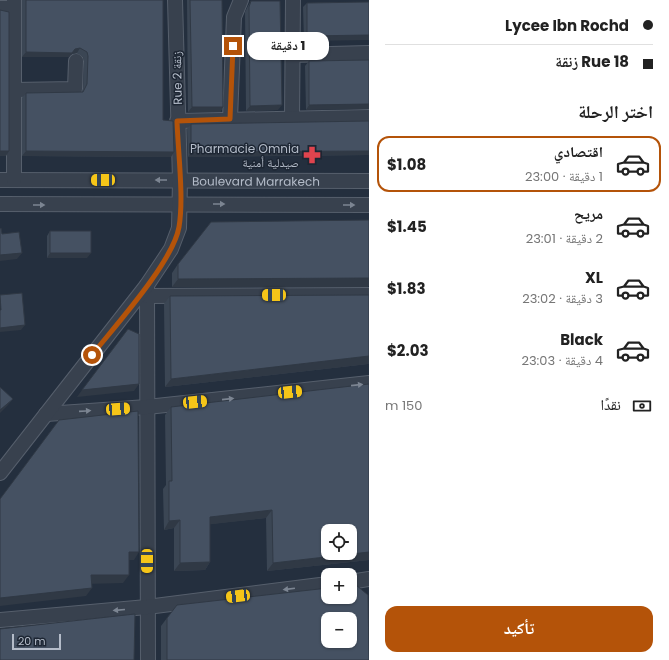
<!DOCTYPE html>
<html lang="ar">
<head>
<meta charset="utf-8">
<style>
  :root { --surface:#fff; --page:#f6f6f6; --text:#222; --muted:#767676; --line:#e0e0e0; --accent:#b45309 }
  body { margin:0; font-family:Poppins,"Noto Naskh Arabic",sans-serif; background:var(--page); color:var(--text); direction:rtl; height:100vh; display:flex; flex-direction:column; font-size:15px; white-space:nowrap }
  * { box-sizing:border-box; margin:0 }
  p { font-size:13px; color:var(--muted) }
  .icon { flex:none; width:22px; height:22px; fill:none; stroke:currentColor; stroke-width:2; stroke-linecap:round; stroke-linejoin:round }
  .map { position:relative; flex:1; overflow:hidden; direction:ltr }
  .sheet { display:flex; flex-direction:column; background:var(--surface); width:300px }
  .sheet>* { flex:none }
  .hud { display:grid; align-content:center; height:88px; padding:0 16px; background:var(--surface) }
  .controls { position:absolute; left:321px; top:524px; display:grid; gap:8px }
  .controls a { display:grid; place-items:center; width:36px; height:36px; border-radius:8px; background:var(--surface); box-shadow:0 1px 3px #0004; font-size:20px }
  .scale { position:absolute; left:12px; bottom:10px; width:49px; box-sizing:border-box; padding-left:4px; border:2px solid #b4bcc9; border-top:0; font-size:11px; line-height:14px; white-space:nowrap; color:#b4bcc9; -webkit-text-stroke:3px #1d2633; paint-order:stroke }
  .end { position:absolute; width:18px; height:18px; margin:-9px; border:5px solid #b45309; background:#fff; box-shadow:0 0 0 2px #fff }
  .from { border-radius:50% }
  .bubble { position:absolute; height:28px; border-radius:12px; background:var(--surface); box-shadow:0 1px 3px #0004; font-size:13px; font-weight:700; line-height:28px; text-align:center; direction:rtl }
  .car { position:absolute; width:12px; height:24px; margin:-12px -6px; border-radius:5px; box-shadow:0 0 3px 1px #0007; background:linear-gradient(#f5c518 24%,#345 0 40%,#f5c518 0 76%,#345 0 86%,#f5c518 0) }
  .hud b { display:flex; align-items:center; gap:14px; height:38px; font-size:15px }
  .hud b+b { border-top:1px solid var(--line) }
  .hud i { width:10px; height:10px; background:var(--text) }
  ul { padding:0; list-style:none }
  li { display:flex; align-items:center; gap:12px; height:56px; margin:0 8px 6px; padding:0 8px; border:2px solid transparent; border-radius:12px }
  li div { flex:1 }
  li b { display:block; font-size:15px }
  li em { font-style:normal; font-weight:700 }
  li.current { border-color:var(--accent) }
  li>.icon { width:36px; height:36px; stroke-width:1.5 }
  h2 { padding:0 16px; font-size:18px; line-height:48px }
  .pay { display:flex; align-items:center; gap:10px; height:44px; padding:0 16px; font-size:15px }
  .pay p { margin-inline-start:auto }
  .primary-button { display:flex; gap:8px; margin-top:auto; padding:8px 16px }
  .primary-button a { flex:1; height:46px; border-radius:12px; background:var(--accent); color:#fff; font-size:16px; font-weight:700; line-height:46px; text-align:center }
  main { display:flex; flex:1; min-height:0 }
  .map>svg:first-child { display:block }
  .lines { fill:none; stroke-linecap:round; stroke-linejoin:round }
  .street-casing { stroke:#565f6c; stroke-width:16 }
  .street { stroke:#38414e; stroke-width:14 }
  .wall { fill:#3b4654 }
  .shaded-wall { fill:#303945 }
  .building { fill:#455162; stroke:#303945; fill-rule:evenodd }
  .oneway { fill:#7c8592 }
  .route { stroke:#b45309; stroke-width:5 }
  .labels { text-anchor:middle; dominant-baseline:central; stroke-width:3; stroke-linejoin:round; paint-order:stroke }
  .street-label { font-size:12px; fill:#b4bcc9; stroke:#1d2633 }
  .poi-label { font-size:12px; fill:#b4bcc9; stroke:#1d2633; text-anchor:end }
</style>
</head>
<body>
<main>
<section class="sheet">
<div class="hud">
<b><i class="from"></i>Lycee Ibn Rochd</b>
<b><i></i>Rue 18 زنقة</b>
</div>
<h2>اختر الرحلة</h2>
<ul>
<li class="current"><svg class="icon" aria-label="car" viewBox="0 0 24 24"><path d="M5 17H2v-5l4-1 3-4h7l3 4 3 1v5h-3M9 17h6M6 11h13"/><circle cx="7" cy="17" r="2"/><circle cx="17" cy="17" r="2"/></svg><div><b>اقتصادي</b><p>1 دقيقة · 23:00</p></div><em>$1.08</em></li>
<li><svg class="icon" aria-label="car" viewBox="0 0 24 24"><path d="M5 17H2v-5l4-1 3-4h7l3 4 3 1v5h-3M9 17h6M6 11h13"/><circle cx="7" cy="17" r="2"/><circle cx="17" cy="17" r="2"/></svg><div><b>مريح</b><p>2 دقيقة · 23:01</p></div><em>$1.45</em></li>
<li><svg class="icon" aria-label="car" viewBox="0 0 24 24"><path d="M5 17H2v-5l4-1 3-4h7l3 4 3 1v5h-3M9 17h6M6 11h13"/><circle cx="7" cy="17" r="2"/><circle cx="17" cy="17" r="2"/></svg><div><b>XL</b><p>3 دقيقة · 23:02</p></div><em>$1.83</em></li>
<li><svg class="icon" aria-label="car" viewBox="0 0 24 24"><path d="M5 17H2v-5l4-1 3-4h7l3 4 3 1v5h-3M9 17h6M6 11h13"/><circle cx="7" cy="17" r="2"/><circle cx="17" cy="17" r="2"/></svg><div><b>Black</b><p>4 دقيقة · 23:03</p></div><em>$2.03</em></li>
</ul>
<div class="pay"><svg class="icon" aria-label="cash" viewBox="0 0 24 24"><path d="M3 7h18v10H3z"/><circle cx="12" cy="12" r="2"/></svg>نقدًا<p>150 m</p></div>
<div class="primary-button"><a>تأكيد</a></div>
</section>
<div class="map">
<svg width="369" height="660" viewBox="0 0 369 660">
  <rect width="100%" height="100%" fill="#242f3e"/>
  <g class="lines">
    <!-- street casing -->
    <g class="street-casing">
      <g id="street">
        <path d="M0,8H14"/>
        <path d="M291,55L369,53"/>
        <path d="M13,90L75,89L76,61"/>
        <path d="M292,118L293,0"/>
        <path d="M230,119L234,17L241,0"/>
        <path d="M177,121L369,117"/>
        <path id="s1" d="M0,180L369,181"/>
        <path d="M14,180V0"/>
        <path d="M0,204L369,205"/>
        <path d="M147,285L148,660"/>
        <path d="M147,296L369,295"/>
        <path d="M46,414L147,407L369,383"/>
        <path d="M0,473L147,285L171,249L179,228L180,180L175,0"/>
        <path d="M350,582L369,579"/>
        <path d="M0,620L147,607L328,584"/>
      </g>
    </g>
    <!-- street -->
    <use href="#street" class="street"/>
  </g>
  <!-- wall -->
  <path class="wall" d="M22,0H163V120L171,157L22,156V98L26,93L82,92L83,89L84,61L83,57L77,53L72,54L68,57H22Z
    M187,0H222L223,107L220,112H188Z
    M251,1L278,110L246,111L245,12L248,6Z
    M369,2L304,41L303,7L307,3Z
    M369,60L306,110L305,66L309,61Z
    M369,121V155L188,157L187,129L191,124Z
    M369,220V285L367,287H172V273L178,264Z
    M50,231L87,258H47V236Z
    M369,295V363L368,364L165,387L164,304L170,296Z
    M171,407L369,560L267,571L266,518L210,524V562L205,570L174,571V528L164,530L163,489L166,485L165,415Z
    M167,618L369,660H161V626Z"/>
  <!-- shaded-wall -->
  <path class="shaded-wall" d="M369,35V40L304,41L307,36Z
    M80,48L77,53L72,54L68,57H22L26,52L75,49Z
    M369,104V109L306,110L309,105Z
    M282,105L278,110L246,111L250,106Z
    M192,107H223L220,112H188Z
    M0,151H9L6,156H0Z
    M26,151L174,152L171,157L22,156Z
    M369,151V155L188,157L191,152Z
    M22,253L17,259L0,261V255Z
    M50,253H91L87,258H47Z
    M369,278V285L367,287H172L178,279Z
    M25,325L21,330L0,332V328Z
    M369,356V363L368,364L165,387L171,379Z
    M139,384L134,391L77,397L82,390Z
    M13,399L8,405L0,413V410Z
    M272,510L266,518L204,525L210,517Z
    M180,520L174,528L164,530L169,521Z
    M129,552H139L134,560H123Z
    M369,552V560L267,571L273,563Z
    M210,562L205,570L174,571L180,563Z
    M91,575H129L123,583L85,584Z
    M92,588L86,596L0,606V598Z"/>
  <!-- building -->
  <path class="building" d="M26,0H163V120L173,121L174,152L26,151V93L83,92L87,84L88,56L87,52L80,48L75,49L72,53L26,52Z
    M190,0H222L223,107H192Z
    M251,1H280L282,105L250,106L249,7Z
    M369,2V35L307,36V3Z
    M0,10L9,12V151H0Z
    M369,60V104L309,105V61Z
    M369,121V151L191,152V124Z
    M369,220V278L178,279V264L211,222Z
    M1,228L2,234L19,232L22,253L0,255V229Z
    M50,231H91V253H50Z
    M22,293L25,325L0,328V310H1L0,295Z
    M369,295V356L171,379L170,296Z
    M128,329L139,334V384L82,390Z
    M369,384V552L273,563L272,510L210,517V562L180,563V520L169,521V481H172L171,407ZM328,531H350V553H328Z
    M0,387L13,399L0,410Z
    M138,411L139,552H129V575H91L92,588L0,598V499L59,420Z
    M356,585L368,595L369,660H167V618L177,605L328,588V597H350V586ZM328,619H350V641H328Z
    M135,614L134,660H0V629Z"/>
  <!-- one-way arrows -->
  <defs><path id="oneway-solid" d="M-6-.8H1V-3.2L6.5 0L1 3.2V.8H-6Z"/></defs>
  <g class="oneway">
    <use href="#oneway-solid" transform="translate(161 180) rotate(180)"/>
    <use href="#oneway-solid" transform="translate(219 204)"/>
    <use href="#oneway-solid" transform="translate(39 205)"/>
    <use href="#oneway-solid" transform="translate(349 205)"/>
    <use href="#oneway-solid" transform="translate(357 385) rotate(-6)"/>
    <use href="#oneway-solid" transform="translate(228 399) rotate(-6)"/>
    <use href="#oneway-solid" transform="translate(85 411) rotate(-4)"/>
    <use href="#oneway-solid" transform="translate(289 589) rotate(173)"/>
    <use href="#oneway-solid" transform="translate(119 610) rotate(175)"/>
  </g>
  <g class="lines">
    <!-- route -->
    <path class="route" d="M92,355C115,326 173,262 179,227C184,198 178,152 177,121L230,119L233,46"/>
  </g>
  <!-- icons -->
  <defs>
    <g id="pharmacy-bare" transform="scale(1.38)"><path d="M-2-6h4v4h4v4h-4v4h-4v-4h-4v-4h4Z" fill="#e0444e" stroke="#1d2633" stroke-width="2.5" paint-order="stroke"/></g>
  </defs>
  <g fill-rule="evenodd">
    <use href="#pharmacy-bare" x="312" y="155"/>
  </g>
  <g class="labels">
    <!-- street labels -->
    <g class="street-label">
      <text transform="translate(177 78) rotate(-91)">Rue 2 زنقة</text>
      <text stroke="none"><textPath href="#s1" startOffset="256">Boulevard Marrakech</textPath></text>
    </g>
    <!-- poi labels -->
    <g class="poi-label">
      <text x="299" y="148">Pharmacie Omnia<tspan x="299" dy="14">صيدلية أمنية</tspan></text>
    </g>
  </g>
</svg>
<div class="controls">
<a><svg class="icon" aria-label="locate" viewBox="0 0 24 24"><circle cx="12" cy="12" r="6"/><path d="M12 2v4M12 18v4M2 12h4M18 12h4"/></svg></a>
<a>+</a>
<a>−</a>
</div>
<div class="scale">20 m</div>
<i class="end from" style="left:92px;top:355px"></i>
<i class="end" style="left:233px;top:46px"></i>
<div class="bubble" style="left:247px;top:32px;width:82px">1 دقيقة</div>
<i class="car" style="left:103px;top:180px;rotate:270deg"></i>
<i class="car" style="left:274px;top:295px;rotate:270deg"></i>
<i class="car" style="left:290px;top:392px;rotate:84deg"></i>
<i class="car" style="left:195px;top:402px;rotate:84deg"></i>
<i class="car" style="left:118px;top:409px;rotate:86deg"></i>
<i class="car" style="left:147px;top:561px;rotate:180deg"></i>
<i class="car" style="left:238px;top:596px;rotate:263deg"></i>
</div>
</main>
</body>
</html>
